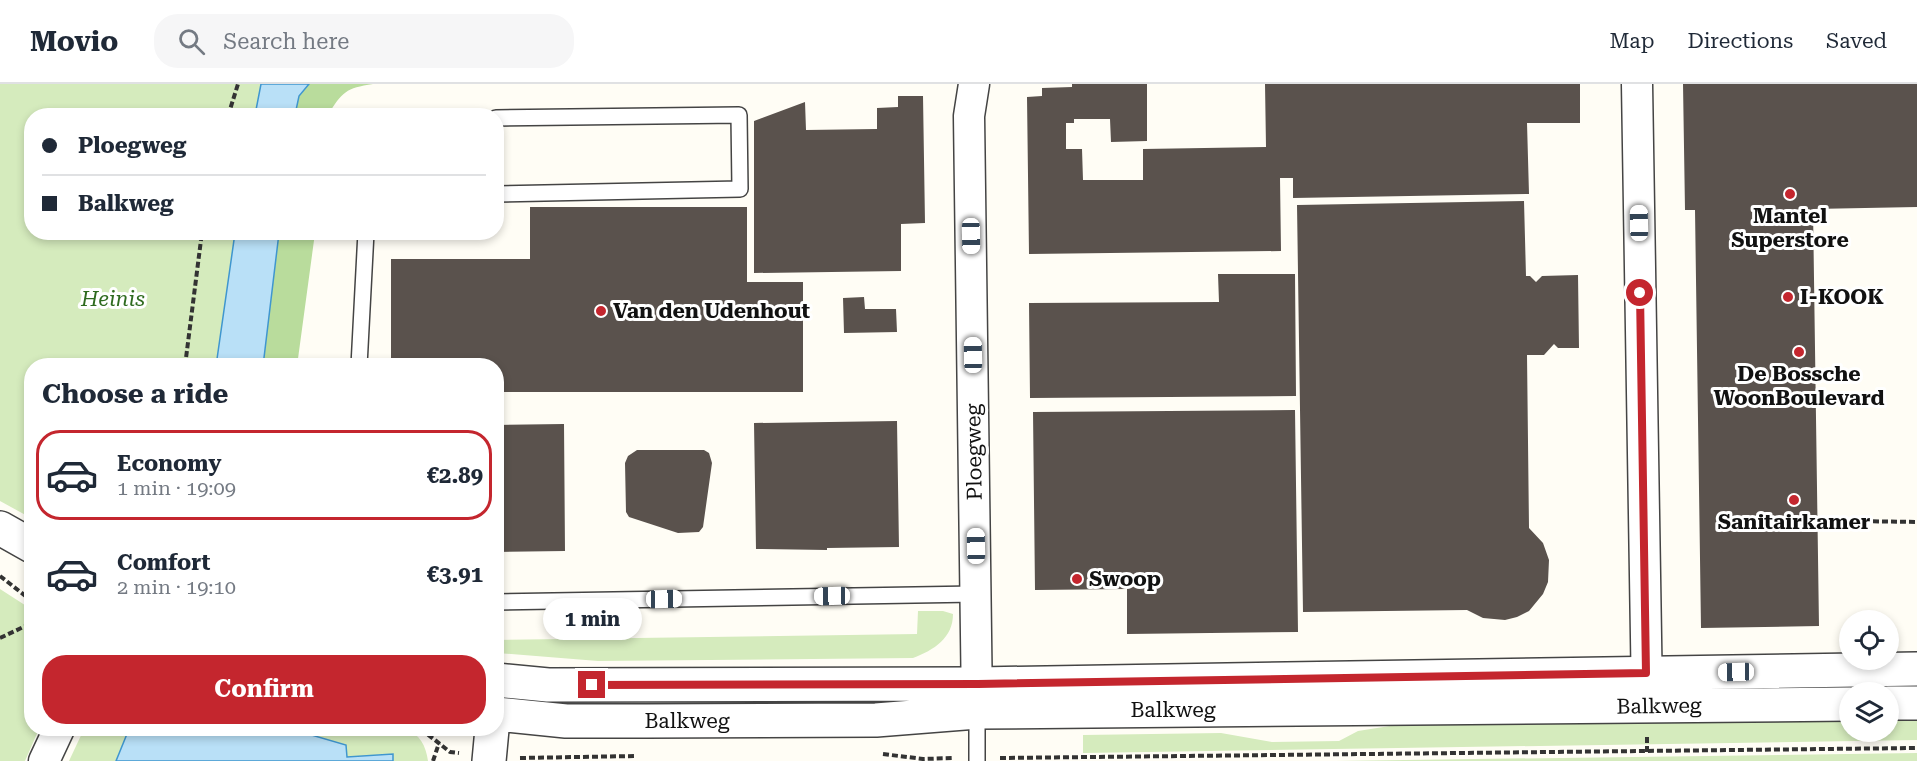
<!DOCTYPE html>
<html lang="en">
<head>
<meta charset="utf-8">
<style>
  :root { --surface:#fff; --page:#f6f6f7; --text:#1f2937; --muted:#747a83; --line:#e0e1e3; --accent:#c4262e }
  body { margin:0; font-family:"Roboto Serif",serif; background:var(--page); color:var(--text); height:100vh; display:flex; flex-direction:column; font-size:22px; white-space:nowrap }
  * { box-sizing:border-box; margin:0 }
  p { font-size:20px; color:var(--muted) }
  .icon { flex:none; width:33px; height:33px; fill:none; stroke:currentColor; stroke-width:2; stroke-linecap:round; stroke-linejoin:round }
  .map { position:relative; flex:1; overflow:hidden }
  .sheet { position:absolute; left:24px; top:274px; width:480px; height:378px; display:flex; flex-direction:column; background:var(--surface); border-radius:24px; box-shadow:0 3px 9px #0003 }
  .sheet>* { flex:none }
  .hud { position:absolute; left:24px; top:24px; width:480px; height:132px; border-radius:24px; box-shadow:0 3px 9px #0003; display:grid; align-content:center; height:132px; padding:0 18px; background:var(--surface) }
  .tools { position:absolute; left:1839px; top:526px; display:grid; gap:12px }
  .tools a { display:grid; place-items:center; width:60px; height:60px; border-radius:50%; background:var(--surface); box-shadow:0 3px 9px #0003; font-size:30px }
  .end { position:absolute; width:27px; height:27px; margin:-14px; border:8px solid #c4262e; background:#fff; box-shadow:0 0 0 3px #fff }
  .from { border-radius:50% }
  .bubble { position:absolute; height:42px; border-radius:21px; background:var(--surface); box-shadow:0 3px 9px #0003; font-size:20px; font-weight:700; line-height:42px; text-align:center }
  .car { position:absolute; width:18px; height:36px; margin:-18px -9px; border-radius:8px; box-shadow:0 0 4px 2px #0007; background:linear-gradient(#fff 24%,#345 0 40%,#fff 0 76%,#345 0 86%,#fff 0) }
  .hud b { display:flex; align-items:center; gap:21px; height:57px; font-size:22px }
  .hud b+b { border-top:2px solid var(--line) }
  .hud i { width:15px; height:15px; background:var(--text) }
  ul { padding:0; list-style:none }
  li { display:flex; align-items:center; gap:18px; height:90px; margin:0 12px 9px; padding:0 6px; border:3px solid transparent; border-radius:24px }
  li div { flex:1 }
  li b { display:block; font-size:22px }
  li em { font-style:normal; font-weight:700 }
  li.current { border-color:var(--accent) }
  li>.icon { width:54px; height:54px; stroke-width:1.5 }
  h2 { padding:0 18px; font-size:27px; line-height:72px }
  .action { display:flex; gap:12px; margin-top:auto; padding:12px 18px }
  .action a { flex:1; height:69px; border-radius:24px; background:var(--accent); color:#fff; font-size:24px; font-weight:700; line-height:69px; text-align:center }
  header { display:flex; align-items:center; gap:36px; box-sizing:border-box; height:84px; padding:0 30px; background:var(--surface); border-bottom:2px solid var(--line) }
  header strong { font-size:28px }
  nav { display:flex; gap:33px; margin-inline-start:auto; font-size:21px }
  .search { width:420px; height:54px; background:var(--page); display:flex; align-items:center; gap:15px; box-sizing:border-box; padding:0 21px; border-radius:24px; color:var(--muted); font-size:22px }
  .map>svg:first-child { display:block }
  .green { fill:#d5ebbd }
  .forest { fill:#b9dc9c }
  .water { fill:#b9e0f7; stroke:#3f96cf; stroke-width:1.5 }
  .building { fill:#5a524d }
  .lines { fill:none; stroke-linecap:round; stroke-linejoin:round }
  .service-casing { stroke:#444; stroke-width:18 }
  .minor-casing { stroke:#444; stroke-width:33 }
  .tertiary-casing { stroke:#444; stroke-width:36 }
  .path { stroke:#333; stroke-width:4; stroke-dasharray:6 3; stroke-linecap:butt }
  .service { stroke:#fff; stroke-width:15 }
  .minor { stroke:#fff; stroke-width:30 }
  .tertiary { stroke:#fff; stroke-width:33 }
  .route { stroke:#c4262e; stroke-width:8 }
  .poi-dot { fill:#c4262e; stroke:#fff; stroke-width:2 }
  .labels { text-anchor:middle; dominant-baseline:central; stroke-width:6; stroke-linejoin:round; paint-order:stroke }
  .poi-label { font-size:21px; font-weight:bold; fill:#111; stroke:#fff }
  .park-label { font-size:21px; font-style:italic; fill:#2f6b1f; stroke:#fff }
  .street-label { font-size:21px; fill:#111; stroke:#fff }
</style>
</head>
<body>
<header>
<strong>Movio</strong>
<div class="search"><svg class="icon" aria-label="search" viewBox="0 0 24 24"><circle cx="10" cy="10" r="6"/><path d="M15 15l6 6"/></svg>Search here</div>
<nav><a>Map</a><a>Directions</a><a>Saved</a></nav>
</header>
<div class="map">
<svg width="1917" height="677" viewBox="0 0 1917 677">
  <rect width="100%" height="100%" fill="#fffdf5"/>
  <!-- green -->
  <path class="green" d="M0,0H266L255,31L32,32V148L236,149L217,282H32L31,434L0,417Z
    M0,505L31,525L32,645H39L25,677H0Z
    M918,527H943L953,530C953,554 934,566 913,574L598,577L497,569V556L917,550Z
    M1917,628V656L1083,669V651L1221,649L1272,658L1339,657L1358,647L1415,638L1849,630L1850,648H1888L1889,629Z
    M84,645H129L116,677H69Z
    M291,645H405C420,650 426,662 428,677H393L392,670L347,673Z
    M1917,669V677H1335Z"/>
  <!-- forest -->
  <path class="forest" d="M309,0H373C346,4 342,8 328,31L295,32L299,12Z
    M279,149H315L297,282H263Z"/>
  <!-- water -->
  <path class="water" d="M261,0H309L299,12L295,31H255Z
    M235,149H279L263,282H216Z
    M129,645H291L346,661L347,673L393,670V677H116Z"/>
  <!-- building -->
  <path class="building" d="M1072,0H1147V57L1111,58L1110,35H1074V39H1066V65H1082L1083,96H1143V65L1266,63L1265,0H1580V39H1527L1529,110L1293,114V94H1280L1281,167L1029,170L1027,13L1042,12V4L1072,3Z
    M1683,0H1917V123L1813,125L1819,542L1701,544L1695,126H1685Z
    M898,12H923L925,139L901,140V187L754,189V37L805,18L806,46L877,45V24L898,23Z
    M1524,117L1526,192H1530L1536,198L1542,192L1578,191L1579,264H1558L1554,260L1544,271H1527L1529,444L1543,459L1549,476L1548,498L1543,510L1529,527L1517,533L1505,536L1483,534L1467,526L1303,528L1297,121Z
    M530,123H747V198H803V308H496V282H391V175H530Z
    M1218,190H1295L1296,312L1030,314L1029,219L1219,218Z
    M864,213L865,225H896L897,248L844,249L843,214Z
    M1295,326L1298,548L1127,550V505L1035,506L1033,328Z
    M897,337L899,463L827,464V466L756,465L754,339Z
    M564,340L565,467L496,468V341Z
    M637,366H704L709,369L712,379L703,443L699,448L678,449L629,433L626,428L625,379L628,372Z"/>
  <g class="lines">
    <!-- service casing -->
    <g class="service-casing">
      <path id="service" d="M496,34L739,31L740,105L496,110
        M359,282L366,148
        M496,518L976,510
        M977,628V677"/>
    </g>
    <!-- minor casing -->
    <g class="minor-casing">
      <path id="minor" d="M974,0L969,32L977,624
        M1637,0L1647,614
        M44,677L59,645"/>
    </g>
    <!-- tertiary casing -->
    <g class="tertiary-casing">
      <path id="tertiary" d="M0,444L32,462
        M496,596L548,601L978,600L1917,585
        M1888,619H1917
        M496,630L566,637H646L876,636L977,628L1850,620
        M489,677L492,645"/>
    </g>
    <!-- path -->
    <path class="path" d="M228,32L238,0
      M185,282L202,148
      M1855,437L1917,438
      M0,492L32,517
      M0,554L32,539
      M421,645L450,668L459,669
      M1647,653V668
      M883,670L923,675L953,674
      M520,674L636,672
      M1000,674L1917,664
      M433,677L439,659"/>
    <!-- service -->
    <use href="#service" class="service"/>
    <!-- minor -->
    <use href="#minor" class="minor"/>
    <!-- tertiary -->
    <use href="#tertiary" class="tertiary"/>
  </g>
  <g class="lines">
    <!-- route -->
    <path class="route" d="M592,601L978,600L1646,589L1640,209"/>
  </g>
  <!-- markers -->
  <g class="poi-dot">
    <circle cx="1790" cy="110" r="6"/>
    <circle cx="1788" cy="213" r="6"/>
    <circle cx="601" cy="227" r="6"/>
    <circle cx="1799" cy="268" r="6"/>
    <circle cx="1794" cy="416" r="6"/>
    <circle cx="1077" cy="495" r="6"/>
  </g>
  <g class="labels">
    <!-- poi labels -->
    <g class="poi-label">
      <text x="1790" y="132">Mantel<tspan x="1790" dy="24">Superstore</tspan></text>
      <text x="1800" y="213" text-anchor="start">I-KOOK</text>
      <text x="613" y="227" text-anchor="start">Van den Udenhout</text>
      <text x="1799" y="290">De Bossche<tspan x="1799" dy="24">WoonBoulevard</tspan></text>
      <text x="1794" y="438">Sanitairkamer</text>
      <text x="1089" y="495" text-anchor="start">Swoop</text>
    </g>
    <!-- park labels -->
    <g class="park-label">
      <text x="113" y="215">Heinis</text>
    </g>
    <!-- street labels -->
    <g class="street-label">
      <text transform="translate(974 368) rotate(-91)">Ploegweg</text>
      <text transform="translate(1659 622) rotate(-1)">Balkweg</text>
      <text x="1173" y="626">Balkweg</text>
      <text x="687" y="637">Balkweg</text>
    </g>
  </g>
</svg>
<div class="tools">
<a><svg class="icon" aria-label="locate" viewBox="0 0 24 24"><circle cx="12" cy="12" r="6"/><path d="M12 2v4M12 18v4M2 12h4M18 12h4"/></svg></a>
<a><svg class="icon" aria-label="layers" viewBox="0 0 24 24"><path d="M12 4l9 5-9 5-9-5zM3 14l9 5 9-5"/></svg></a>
</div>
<i class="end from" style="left:1640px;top:209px"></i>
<i class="end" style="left:592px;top:601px"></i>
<div class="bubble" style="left:543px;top:514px;width:99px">1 min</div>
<i class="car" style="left:1639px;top:139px;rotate:359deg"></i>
<i class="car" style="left:971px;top:152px;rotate:179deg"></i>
<i class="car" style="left:973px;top:271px;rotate:359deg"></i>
<i class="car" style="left:976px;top:462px;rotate:359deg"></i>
<i class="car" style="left:832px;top:512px;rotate:269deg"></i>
<i class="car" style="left:664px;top:515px;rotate:89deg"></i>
<i class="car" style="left:1736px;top:588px;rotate:269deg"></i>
<div class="hud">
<b><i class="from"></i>Ploegweg</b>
<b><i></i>Balkweg</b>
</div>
<section class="sheet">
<h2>Choose a ride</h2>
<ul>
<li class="current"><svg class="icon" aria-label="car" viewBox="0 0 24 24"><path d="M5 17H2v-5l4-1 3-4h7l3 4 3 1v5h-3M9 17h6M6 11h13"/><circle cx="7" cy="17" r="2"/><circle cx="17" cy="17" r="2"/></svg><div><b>Economy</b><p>1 min · 19:09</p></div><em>€2.89</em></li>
<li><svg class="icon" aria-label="car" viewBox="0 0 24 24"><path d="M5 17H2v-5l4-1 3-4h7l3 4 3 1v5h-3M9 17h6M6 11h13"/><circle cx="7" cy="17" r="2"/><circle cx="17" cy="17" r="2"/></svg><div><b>Comfort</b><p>2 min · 19:10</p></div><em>€3.91</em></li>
</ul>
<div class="action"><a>Confirm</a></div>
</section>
</div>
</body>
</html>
